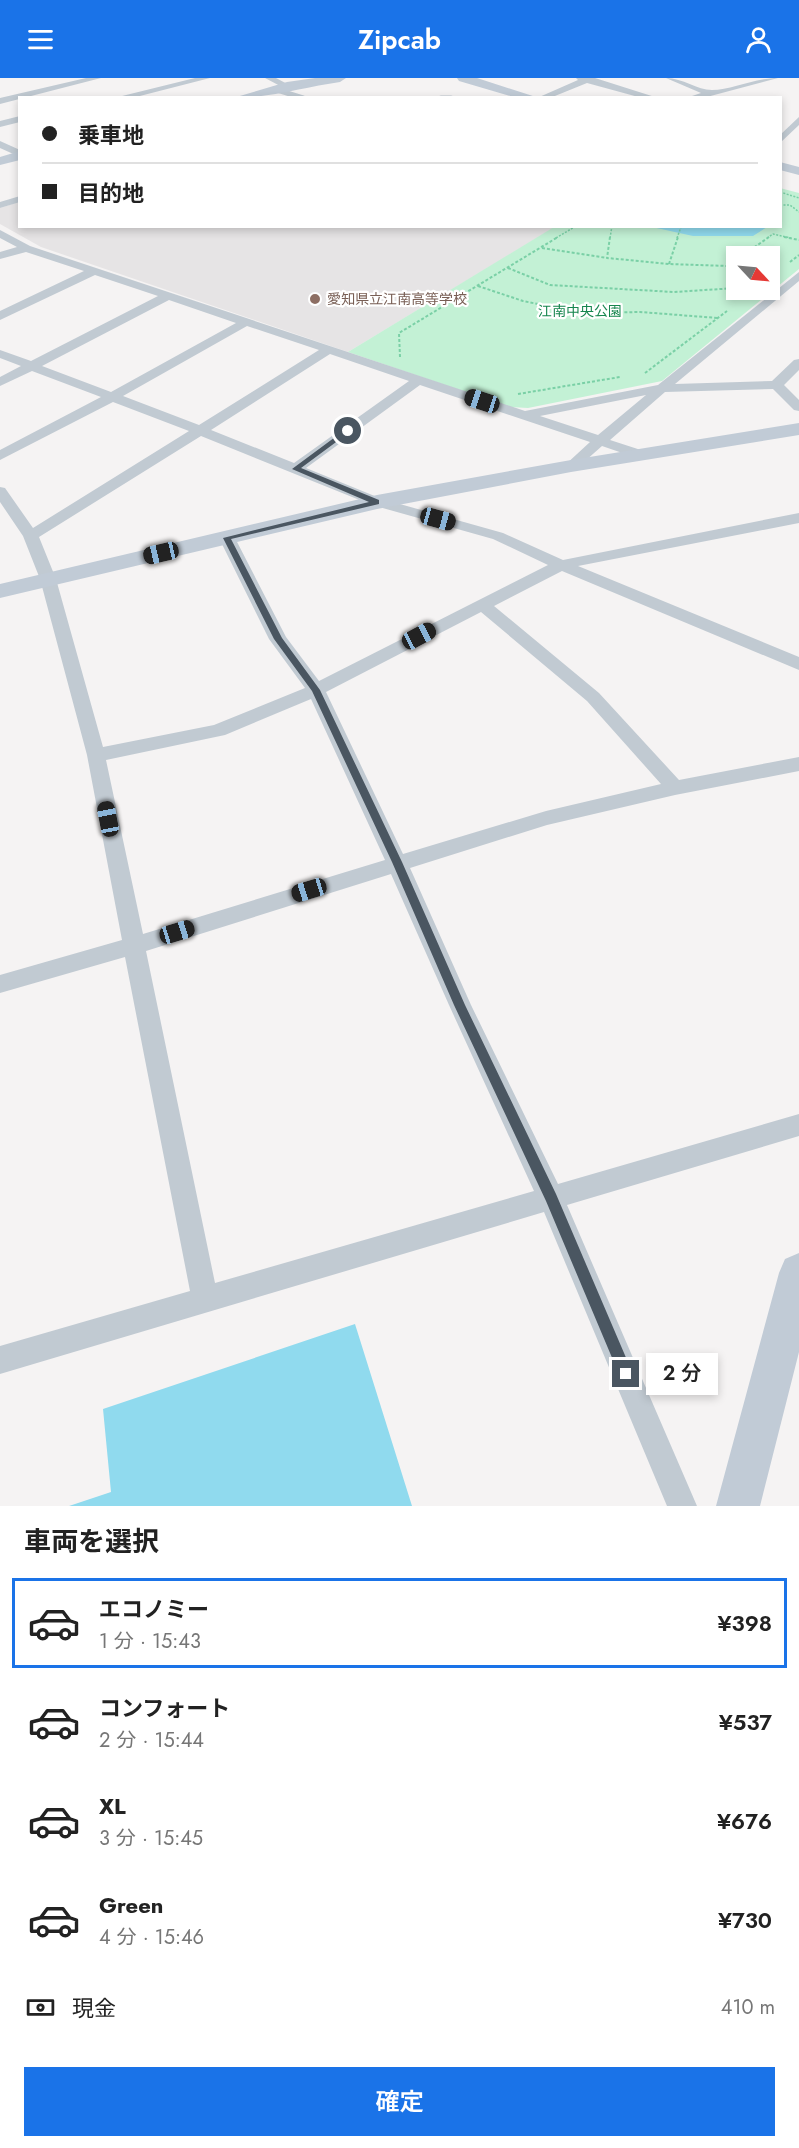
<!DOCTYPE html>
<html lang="ja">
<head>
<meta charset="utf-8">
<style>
  :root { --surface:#fff; --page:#f6f6f6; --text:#222; --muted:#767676; --line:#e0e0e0; --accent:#1a73e8 }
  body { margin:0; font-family:Jost,"Noto Sans JP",sans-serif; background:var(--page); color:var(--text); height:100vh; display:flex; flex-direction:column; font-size:22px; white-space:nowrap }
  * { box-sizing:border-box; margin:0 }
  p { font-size:20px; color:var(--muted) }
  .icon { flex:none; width:33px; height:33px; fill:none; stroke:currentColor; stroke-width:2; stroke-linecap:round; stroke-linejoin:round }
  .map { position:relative; height:1428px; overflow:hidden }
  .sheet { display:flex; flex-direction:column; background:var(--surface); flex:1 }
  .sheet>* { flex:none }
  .banner { position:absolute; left:18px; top:18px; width:764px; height:132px; border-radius:0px; box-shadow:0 3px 9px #0003; display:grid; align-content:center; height:132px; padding:0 24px; background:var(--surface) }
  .needle { width:39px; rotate:116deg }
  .fabs { position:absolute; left:726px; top:168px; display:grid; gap:12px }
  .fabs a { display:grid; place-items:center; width:54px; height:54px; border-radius:0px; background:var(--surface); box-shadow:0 3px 9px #0003; font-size:30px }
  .end { position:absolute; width:27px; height:27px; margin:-14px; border:8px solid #4a5661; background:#fff; box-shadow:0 0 0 3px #fff }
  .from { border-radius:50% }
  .bubble { position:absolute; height:42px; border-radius:0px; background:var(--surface); box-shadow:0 3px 9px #0003; font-size:20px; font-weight:600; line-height:42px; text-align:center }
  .car { position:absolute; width:18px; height:36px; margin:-18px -9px; border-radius:8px; box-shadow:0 0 4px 2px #0007; background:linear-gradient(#222 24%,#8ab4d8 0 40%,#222 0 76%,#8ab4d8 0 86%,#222 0) }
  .banner b { display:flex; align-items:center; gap:21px; height:57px; font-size:22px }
  .banner b+b { border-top:2px solid var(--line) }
  .banner i { width:15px; height:15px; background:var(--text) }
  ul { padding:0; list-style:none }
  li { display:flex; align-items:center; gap:18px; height:90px; margin:0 12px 9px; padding:0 12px; border:3px solid transparent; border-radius:0px }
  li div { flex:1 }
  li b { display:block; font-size:22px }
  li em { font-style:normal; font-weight:600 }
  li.selected { border-color:var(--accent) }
  li>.icon { width:54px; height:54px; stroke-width:1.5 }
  h2 { padding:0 24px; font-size:27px; line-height:72px }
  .pay { display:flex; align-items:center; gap:15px; height:66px; padding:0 24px; font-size:22px }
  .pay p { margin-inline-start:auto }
  .primary-button { display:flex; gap:12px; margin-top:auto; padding:12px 24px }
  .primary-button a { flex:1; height:69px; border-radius:0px; background:var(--accent); color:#fff; font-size:24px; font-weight:600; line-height:69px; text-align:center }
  header { display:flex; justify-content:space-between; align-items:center; height:78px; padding:0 24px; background:var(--accent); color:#fff; font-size:27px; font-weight:600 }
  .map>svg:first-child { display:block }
  .education { fill:#e6e4e5 }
  .green { fill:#c3f1d5; fill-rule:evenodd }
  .water { fill:#90daee }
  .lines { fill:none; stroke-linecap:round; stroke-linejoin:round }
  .path-far1 { stroke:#7ad0a6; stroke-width:1.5; stroke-dasharray:2 1.5; stroke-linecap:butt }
  .path { stroke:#7ad0a6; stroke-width:2; stroke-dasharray:3 2; stroke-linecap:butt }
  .lane { stroke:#c1cad2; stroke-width:5 }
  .street { fill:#c1cad2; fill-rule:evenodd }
  .secondary { fill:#c1cbd6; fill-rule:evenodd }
  .route { fill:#4a5661 }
  .education-dot { fill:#8d6e63; stroke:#fff; stroke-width:2 }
  .labels { text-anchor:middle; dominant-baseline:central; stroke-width:4.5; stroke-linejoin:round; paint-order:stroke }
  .far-education-label { font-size:14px; fill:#785e54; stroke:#fff; text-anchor:start }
  .far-park-label { font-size:14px; fill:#17864f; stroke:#fff }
</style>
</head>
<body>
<header><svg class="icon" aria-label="menu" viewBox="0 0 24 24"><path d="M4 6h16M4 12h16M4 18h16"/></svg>Zipcab<svg class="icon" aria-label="person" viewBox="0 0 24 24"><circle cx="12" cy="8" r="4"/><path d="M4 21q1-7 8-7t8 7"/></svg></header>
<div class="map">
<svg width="799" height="1428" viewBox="0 0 799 1428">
  <rect width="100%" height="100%" fill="#f5f3f3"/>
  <!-- education -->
  <path class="education" d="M19,124L20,148L555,149L348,274L41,169L0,146V130Z"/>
  <!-- green -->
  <path class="green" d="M780,110L799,115V191L662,303L528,330L510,329L348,274L554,149L780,148ZM736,178H770V212H736Z"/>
  <!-- water -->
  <path class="water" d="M743,148L767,149L753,158H693L652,149Z
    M355,1246L412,1428H69L111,1414L103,1331Z"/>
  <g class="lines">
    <!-- path-far1 -->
    <path class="path-far1" d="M780,114L799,120
      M780,127H790L799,134
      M680,148H743
      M556,160L576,148
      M610,160L612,148
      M677,160L681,149
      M767,160L773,156L791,160"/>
    <!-- path -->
    <path class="path" d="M610,159L607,180L669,186L729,188L736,183
      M784,159L799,162
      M542,170L607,180
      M742,178L769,159
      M790,184L799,177
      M669,186L678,159
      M508,190L550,207L674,214L736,210
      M478,208L523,223L582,235L640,234L718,240
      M400,279L399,255L558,159
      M645,295L727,233
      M518,316L620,299"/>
    <!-- lane -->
    <path class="lane" d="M274,11L303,20
      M441,20H451"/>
    <!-- street -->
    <path class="street" d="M86,0H101L0,26V20Z
      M195,0H210L132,20H114Z
      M265,0H276L291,8L284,10Z
      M576,0H595L658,20H642L587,5L550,20H537L578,2Z
      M666,0C683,0 697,12 712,12C731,12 755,0 778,0L703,20H686L701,15Z
      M20,38V44L0,49V43Z
      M799,39V47L780,65V57Z
      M0,63L20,72V79L0,70Z
      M20,118V124L0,130V124Z
      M0,152L30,168L525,333L658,307L799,194V203L675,306L772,303L794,282L799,281V292L784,307L799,322V333L794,332L773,311L665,314L610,362L647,374L649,377L647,380H637L602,368L576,391L571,392L564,388L590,364L420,307L306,390L382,421L503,455L563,482L799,435V445L578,488L799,579V592L562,493L494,528L599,615L679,702L799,679V693L675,717L547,747L410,790L471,927L558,1106L799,1036V1058L567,1127L697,1428H667L544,1134L0,1296V1268L190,1213L125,879L0,915V897L122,862L87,677L40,501L23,458L0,424V409L5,410L33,450L189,353L113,324L0,382V372L101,319L32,293L0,308V299L21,288L0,280V272L31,283L158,218L95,197L0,242V233L84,193L26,174L0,181V174L17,169L0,160ZM169,222L236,245L111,314L42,288ZM247,248L319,272L199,347L123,318ZM330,276L409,303L294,385L211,352ZM646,317L598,357L540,338ZM201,358L372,427L493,461L548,487L319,603L286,559L235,460L227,455L222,457L219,460L269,561L305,610L214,647L103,669L56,501L39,459ZM481,534L587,623L661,706L546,733L403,776L326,614ZM311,621L385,782L143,856L106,682L225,657ZM391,796L449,927L534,1113L215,1205L146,873Z"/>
    <!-- secondary -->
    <path class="secondary" d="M315,0H346L340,4C305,9 269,20 233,20L287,4Z
      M457,0H477L539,20H517L459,3Z
      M20,73V82L0,87V79Z
      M780,84L799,89V97L780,92Z
      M799,345V357L571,394L377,431L0,520V506L377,417L571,382Z
      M799,1175V1274L760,1428H716L779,1195L785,1181Z"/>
  </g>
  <!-- route -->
  <path class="route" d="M346,351L351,353L301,390L379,422V426L231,461L282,560L320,612L402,784L465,927L556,1116L633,1296L631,1301L626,1303L621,1301L546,1123L454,927L392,784L312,613L274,561L223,460L369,424L292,391Z"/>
  <!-- markers -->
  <circle class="education-dot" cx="315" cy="221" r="6"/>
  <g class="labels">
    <!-- far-education labels -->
    <g class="far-education-label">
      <text x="327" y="221">愛知県立江南高等学校</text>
    </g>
    <!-- far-park labels -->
    <g class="far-park-label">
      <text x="580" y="233">江南中央公園</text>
    </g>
  </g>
</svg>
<div class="fabs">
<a><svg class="needle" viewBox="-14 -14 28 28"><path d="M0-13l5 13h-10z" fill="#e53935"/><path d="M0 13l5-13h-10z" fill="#767676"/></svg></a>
</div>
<i class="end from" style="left:348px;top:353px"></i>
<i class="end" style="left:626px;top:1296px"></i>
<div class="bubble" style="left:646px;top:1275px;width:72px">2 分</div>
<i class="car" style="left:482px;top:323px;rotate:288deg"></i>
<i class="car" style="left:438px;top:441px;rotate:105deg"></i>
<i class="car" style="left:161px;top:475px;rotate:257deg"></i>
<i class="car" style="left:419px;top:558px;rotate:62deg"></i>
<i class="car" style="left:108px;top:741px;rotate:349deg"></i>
<i class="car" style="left:309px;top:812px;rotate:253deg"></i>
<i class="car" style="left:177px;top:854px;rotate:73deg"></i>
<div class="banner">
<b><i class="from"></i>乗車地</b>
<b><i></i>目的地</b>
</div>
</div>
<section class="sheet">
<h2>車両を選択</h2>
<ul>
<li class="selected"><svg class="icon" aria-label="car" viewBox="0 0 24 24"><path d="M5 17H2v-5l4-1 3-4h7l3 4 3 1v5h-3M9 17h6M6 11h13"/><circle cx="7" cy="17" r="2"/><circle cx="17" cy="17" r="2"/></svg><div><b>エコノミー</b><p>1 分 · 15:43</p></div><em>¥398</em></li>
<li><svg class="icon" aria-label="car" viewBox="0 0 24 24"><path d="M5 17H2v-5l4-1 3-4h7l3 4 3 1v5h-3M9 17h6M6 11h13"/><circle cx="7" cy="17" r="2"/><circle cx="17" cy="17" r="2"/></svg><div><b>コンフォート</b><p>2 分 · 15:44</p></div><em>¥537</em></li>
<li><svg class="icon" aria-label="car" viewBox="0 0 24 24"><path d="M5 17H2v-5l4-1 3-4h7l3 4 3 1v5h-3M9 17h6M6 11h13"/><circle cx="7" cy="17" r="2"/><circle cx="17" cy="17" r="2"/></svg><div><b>XL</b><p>3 分 · 15:45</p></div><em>¥676</em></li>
<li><svg class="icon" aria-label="car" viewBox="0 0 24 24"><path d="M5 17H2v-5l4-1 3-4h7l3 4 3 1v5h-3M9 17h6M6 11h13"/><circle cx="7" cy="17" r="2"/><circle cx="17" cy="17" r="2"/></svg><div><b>Green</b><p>4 分 · 15:46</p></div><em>¥730</em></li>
</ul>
<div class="pay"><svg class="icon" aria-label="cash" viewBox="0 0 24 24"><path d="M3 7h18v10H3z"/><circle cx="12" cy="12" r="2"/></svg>現金<p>410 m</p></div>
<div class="primary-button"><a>確定</a></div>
</section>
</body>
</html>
